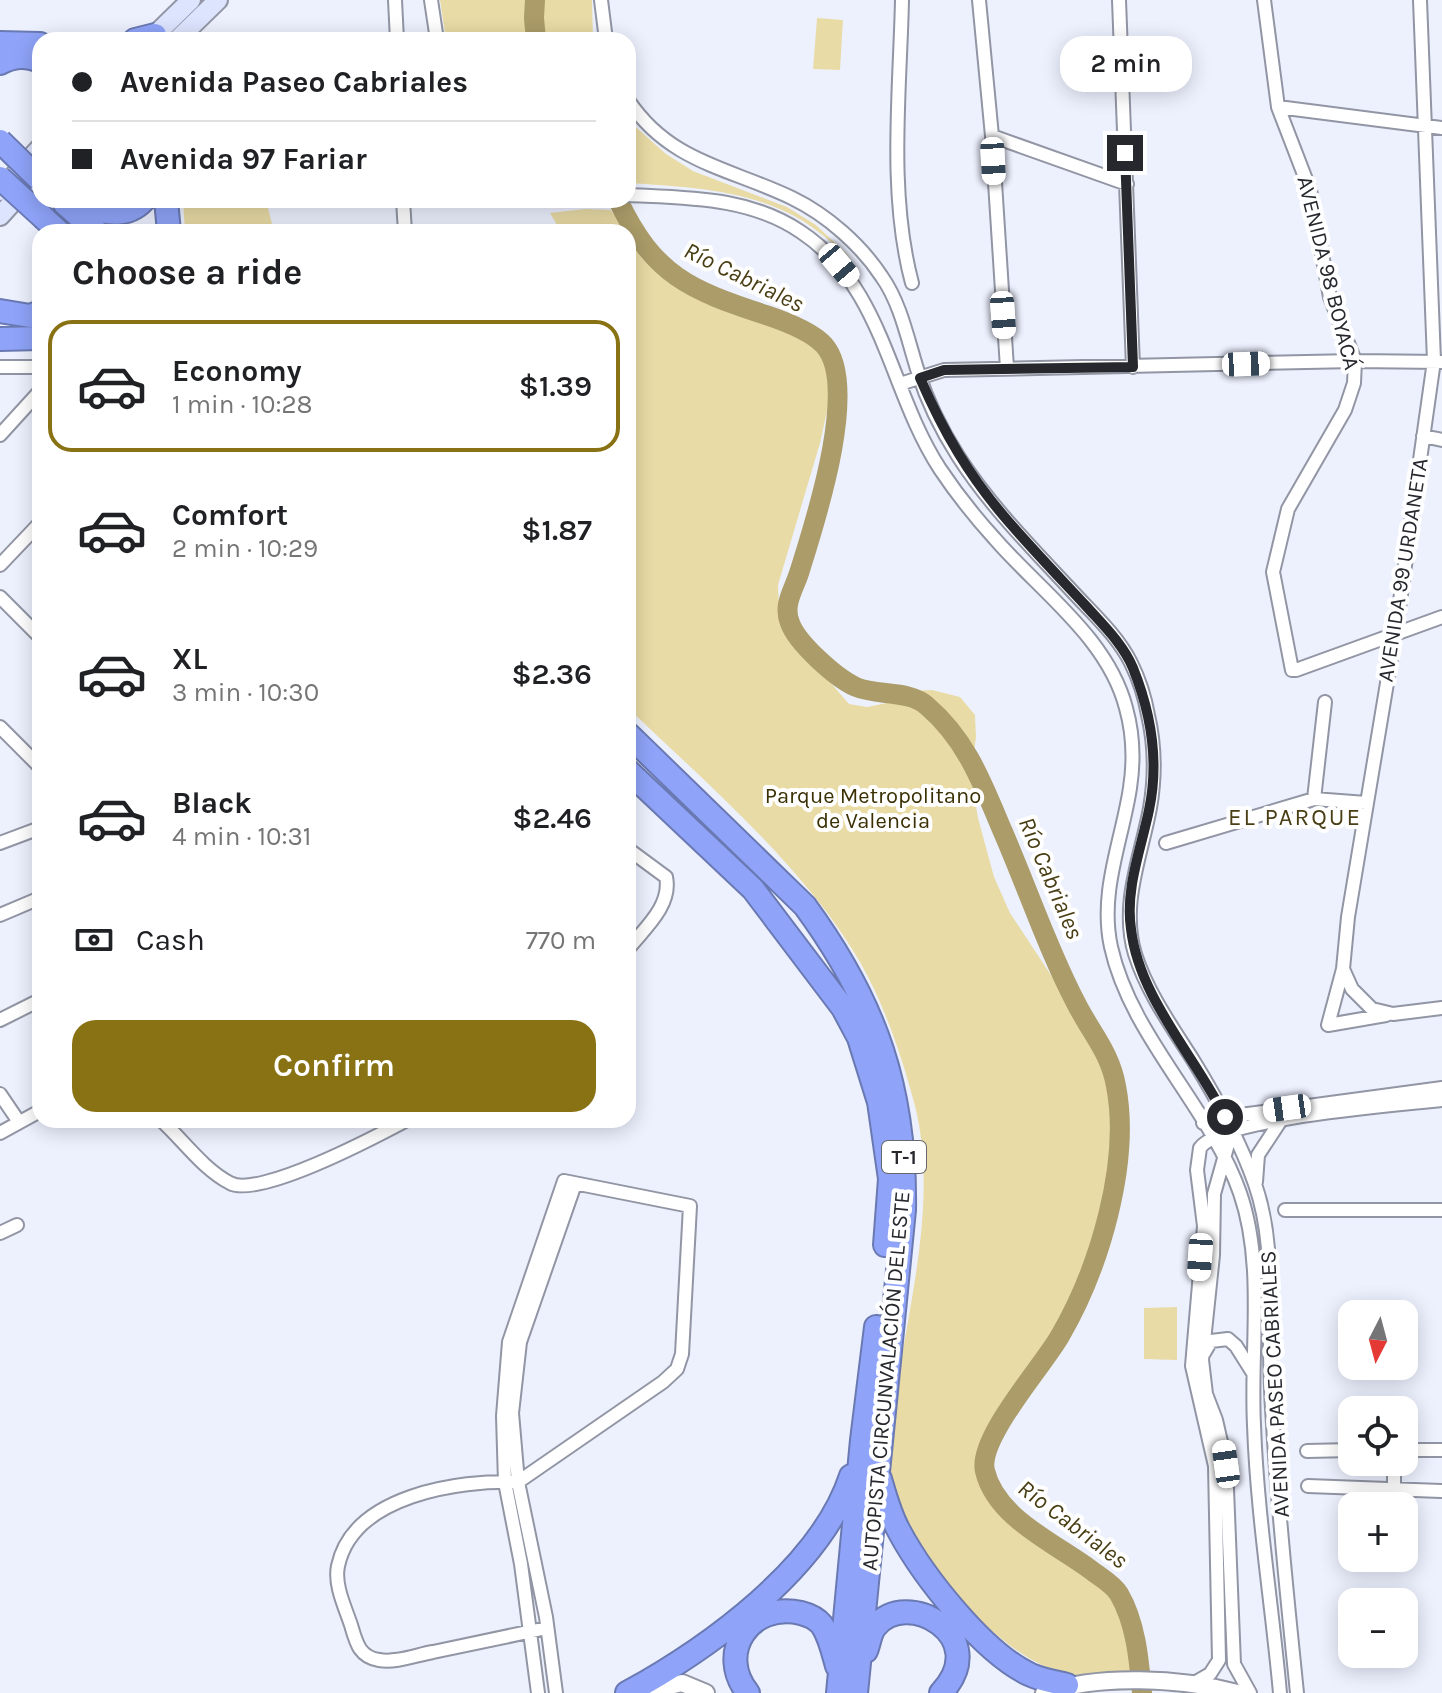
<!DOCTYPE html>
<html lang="en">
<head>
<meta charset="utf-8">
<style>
  :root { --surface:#fff; --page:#f6f6f6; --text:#202124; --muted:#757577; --line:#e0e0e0; --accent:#887214 }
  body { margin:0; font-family:Karla,sans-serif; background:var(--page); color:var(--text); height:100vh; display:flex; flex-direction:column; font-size:30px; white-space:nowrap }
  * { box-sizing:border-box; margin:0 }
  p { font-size:26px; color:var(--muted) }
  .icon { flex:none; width:44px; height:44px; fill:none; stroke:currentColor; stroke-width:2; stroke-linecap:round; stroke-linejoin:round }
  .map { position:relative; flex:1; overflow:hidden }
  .drawer { position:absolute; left:32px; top:224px; width:604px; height:904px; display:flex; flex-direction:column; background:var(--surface); border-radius:24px; box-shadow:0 4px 20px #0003 }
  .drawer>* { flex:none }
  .top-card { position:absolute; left:32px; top:32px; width:604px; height:176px; border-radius:24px; box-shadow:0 4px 20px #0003; display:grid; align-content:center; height:176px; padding:0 40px; background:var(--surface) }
  .needle { width:52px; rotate:186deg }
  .controls { position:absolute; left:1338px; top:1300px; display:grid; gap:16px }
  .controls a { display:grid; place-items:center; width:80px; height:80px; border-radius:16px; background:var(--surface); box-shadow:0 4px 20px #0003; font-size:40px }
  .end { position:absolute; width:36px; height:36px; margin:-18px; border:10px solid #26282e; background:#fff; box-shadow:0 0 0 4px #fff }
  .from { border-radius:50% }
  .bubble { position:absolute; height:56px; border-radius:24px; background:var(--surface); box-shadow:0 4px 20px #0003; font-size:26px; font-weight:600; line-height:56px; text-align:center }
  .car { position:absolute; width:24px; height:48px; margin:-24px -12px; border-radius:10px; box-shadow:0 0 6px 2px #0007; background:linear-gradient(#fff 24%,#345 0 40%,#fff 0 76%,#345 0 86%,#fff 0) }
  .top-card b { display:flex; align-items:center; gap:28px; height:76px; font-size:30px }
  .top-card b+b { border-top:2px solid var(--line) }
  .top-card i { width:20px; height:20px; background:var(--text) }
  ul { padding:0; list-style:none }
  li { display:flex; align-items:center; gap:24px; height:132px; margin:0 16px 12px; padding:0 24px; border:4px solid transparent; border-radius:24px }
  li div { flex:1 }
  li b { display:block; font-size:30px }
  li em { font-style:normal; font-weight:600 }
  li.active { border-color:var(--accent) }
  li>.icon { width:72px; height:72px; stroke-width:1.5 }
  h2 { padding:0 40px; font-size:36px; line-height:96px }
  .pay { display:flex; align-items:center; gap:20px; height:88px; padding:0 40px; font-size:30px }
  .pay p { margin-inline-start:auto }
  .button { display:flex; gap:16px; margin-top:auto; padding:16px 40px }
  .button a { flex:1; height:92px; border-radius:24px; background:var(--accent); color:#fff; font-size:32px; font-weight:600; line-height:92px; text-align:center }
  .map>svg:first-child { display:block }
  .green { fill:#e9dba6 }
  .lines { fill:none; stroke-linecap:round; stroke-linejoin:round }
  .river { stroke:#ab9c69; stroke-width:20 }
  .minor-casing { stroke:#9195a4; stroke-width:16 }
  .tertiary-casing { stroke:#9195a4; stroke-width:20 }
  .secondary-casing { stroke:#9195a4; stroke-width:22 }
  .motorway-casing { stroke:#6a79b2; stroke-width:26 }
  .minor { stroke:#fff; stroke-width:12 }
  .tertiary { stroke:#fff; stroke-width:16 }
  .secondary { stroke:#dde4fd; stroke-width:18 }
  .motorway { stroke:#8fa4f9; stroke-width:22 }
  .motorway-bridge-casing { stroke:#6a79b2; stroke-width:26; stroke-linecap:butt }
  .motorway-bridge { stroke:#8fa4f9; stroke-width:22 }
  .route { stroke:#26282e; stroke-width:10 }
  .labels { text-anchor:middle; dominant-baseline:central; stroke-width:8; stroke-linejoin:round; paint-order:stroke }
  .shield { fill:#fff; stroke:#67686d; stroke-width:2 }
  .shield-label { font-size:20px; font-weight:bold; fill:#26282e }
  .street-label { font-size:22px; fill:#26282e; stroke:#fff }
  .park-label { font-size:22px; fill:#3b3004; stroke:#fff }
  .water-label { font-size:24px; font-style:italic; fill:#483d13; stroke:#fff }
  .neighbourhood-label { font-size:24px; letter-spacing:2px; fill:#493e15; stroke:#fff }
</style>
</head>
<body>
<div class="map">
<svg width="1442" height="1693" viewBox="0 0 1442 1693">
  <rect width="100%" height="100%" fill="#edf1fe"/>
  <!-- green -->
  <path class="green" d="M440,0H592L593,40H446Z
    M817,18L843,20L840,70L813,69Z
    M628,120L666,154L693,171L787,207L816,225L852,259C836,246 820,232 803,221C749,189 688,187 628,183Z
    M183,200H266L274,232H185Z
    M585,209L611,210L628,232H561L550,213Z
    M628,232L662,269L702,290L755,313L797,326L820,344L833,384L820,443L778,585L779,608L797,644L849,704L867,707L892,702L907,691L932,690L960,697L975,715L976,737L971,775L978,818L994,877L1010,913L1103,1054L1114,1087L1120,1120L1118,1157L1110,1208L1093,1268L1074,1317L993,1429L984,1453L988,1492L1013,1525L1122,1596L1140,1657L1142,1674C1119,1674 1091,1679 1069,1674C1029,1667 985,1628 960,1598C932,1565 907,1537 894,1495C892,1488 888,1480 887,1472C885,1442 893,1410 898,1380C912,1291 937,1195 915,1106C902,1057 885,1006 860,962C805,867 707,784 628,708Z
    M1177,1307V1360L1144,1359V1308Z"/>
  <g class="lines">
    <!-- river -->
    <path class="river" d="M535,0L534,18L536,40
      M618,200C654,276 690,290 766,315C784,321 811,331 824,345C860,385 815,522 800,570C795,588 782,604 790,623C797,643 836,678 856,687C877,696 910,690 927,706C967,740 983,785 1003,832C1027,887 1048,950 1076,1003C1091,1033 1110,1052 1116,1086C1131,1163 1099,1269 1060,1336C1043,1366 977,1439 985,1471C996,1518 1055,1543 1091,1570C1100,1577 1113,1584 1119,1594C1136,1623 1139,1660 1142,1693"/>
    <!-- minor casing -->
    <g class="minor-casing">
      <path id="minor" d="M395,0L397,40
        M431,0L437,40
        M601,0L606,40
        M902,0C900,92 888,193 912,283
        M979,0L992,136L1007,368
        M1119,0L1133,367
        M1264,0L1278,107L1310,190L1330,297L1355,361L1354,383L1345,410L1288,509L1273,572L1292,670H1296L1442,617
        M1420,0L1434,361L1396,629L1348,917L1343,969L1352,989L1372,1009L1393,1014L1442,1008
        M628,100C670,163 730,168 792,198C827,215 861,245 882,277C901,304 908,341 918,372C927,401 942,431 958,456C990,506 1032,548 1072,591C1093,614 1117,635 1131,663C1139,679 1145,698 1148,715C1155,745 1155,779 1150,808C1141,857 1120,904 1135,954C1147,992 1172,1027 1193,1060C1217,1099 1240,1141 1255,1184C1273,1236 1269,1287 1270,1341C1270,1369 1271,1397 1273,1424C1278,1514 1288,1604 1297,1693
        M1278,107L1442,128
        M992,136L1127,184
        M628,195C688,198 750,197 801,232C884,287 889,391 940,469C956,493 975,517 995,539C1040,591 1108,638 1126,708C1133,733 1134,762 1130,788C1122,841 1099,892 1111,947C1131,1037 1210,1107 1240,1193C1265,1265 1250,1349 1254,1425C1257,1514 1272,1604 1280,1693
        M403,200L405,232
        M0,367H40
        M900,384L944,370L1355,361L1442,362
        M0,435L40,391
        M1423,436L1442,440
        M0,565L40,523
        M0,597L40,637
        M0,727L40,767
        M1314,799L1325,702
        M0,843L40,828
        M1166,843L1314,799L1366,803
        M628,849L666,877C672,905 645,928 628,949
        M0,915L40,898
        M1343,969L1328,1025L1386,1015
        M0,1020L40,1000
        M0,1094L19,1122
        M161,1120C183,1140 203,1169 230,1183C258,1199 377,1136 407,1120
        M1203,1123L1225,1117L1442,1088
        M1232,1130L1214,1194L1213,1255L1202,1360L1206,1394L1216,1420L1226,1464L1234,1664L1250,1693
        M0,1133L40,1111
        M1256,1182L1258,1155L1281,1120
        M1285,1210H1442
        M0,1233L17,1225
        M1204,1353L1211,1341L1228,1339L1236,1346L1253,1373
        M1404,1450H1442
        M1307,1451L1352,1450
        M1394,1462V1489
        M1308,1486L1441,1491
        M1191,1685L1210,1674L1219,1660L1215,1466L1192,1366L1204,1226L1197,1170L1200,1148C1220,1118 1399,1105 1442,1100
        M538,1693L521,1564L505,1482L503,1416L509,1342L564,1181L690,1206L682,1354L677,1369L663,1382L518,1482C459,1480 353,1495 338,1566C334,1585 345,1607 351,1625C356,1642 359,1657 379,1660C396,1663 416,1655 433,1652C471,1644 509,1636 547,1628
        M556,1693L546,1617L518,1482L512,1413L520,1342L575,1184"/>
    </g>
    <!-- tertiary casing -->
    <g class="tertiary-casing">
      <path id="tertiary" d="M639,1693L682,1683L706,1693
        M1044,1693C1099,1674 1181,1678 1237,1693"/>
    </g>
    <!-- secondary casing -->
    <g class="secondary-casing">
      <path id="secondary" d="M150,40L191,0
        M177,40L218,0
        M0,191L40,148
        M0,216L40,172"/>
    </g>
    <!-- motorway casing -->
    <g class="motorway-casing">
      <path id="motorway" d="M135,40L155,35
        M0,43L40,44
        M0,63C14,56 25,55 40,61
        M64,200C91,208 122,224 144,200
        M166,200L169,232
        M65,204L97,232
        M45,219L59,232
        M0,311L30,316L40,312
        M0,339L40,338
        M628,734L805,906C876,1003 906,1090 904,1210L856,1693
        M628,771L753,889L843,1008L859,1038L879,1102L890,1179L885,1245
        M880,1479C885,1496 890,1515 899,1531C923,1576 984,1654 1031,1675C1042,1680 1055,1682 1067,1685
        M866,1651C869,1644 870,1633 875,1627C906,1586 994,1637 941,1693
        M627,1693C709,1648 821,1568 851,1476
        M748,1693C716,1654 749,1601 801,1613C809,1615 817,1619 822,1625C830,1637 833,1652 837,1666
        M838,1693L862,1440L876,1327"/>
    </g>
    <!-- minor -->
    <use href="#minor" class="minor"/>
    <!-- tertiary -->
    <use href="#tertiary" class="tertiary"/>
    <!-- secondary -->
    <use href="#secondary" class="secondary"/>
    <!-- motorway -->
    <use href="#motorway" class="motorway"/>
    <!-- motorway-bridge casing -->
    <g class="motorway-bridge-casing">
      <path id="motorway-bridge" d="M0,141L40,180
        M0,178L45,219"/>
    </g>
    <!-- motorway-bridge -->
    <use href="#motorway-bridge" class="motorway-bridge"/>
  </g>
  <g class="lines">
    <!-- route -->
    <path class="route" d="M1125,153L1133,367L944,370L920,378C944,433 969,476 1008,521C1033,550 1060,578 1086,606C1103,625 1123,644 1133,668C1151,713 1159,763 1149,810C1141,849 1125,889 1131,929C1139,998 1195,1056 1225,1117"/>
  </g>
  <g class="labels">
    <!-- shield labels -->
    <rect class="shield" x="882" y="1141" width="44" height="32" rx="6"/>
    <g class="shield-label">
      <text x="904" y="1157">T-1</text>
    </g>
    <!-- street labels -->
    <g class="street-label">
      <text transform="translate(1328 273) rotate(76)">AVENIDA 98 BOYACÁ</text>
      <text transform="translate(1403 570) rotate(-81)">AVENIDA 99 URDANETA</text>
      <text transform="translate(886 1381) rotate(-85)">AUTOPISTA CIRCUNVALACIÓN DEL ESTE</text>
      <text transform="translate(1275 1384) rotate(-93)">AVENIDA PASEO CABRIALES</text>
    </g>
    <!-- park labels -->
    <g class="park-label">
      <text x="873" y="796">Parque Metropolitano<tspan x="873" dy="25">de Valencia</tspan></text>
    </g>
    <!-- water labels -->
    <g class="water-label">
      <text transform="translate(744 277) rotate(26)">Río Cabriales</text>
      <text transform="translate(1051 878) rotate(67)">Río Cabriales</text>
      <text transform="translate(1073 1524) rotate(37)">Río Cabriales</text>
    </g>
    <!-- neighbourhood labels -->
    <g class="neighbourhood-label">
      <text x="1295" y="817">EL PARQUE</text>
    </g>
  </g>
</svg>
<div class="controls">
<a><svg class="needle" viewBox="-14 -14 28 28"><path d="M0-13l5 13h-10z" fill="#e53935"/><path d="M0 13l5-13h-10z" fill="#757577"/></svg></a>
<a><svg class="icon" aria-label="locate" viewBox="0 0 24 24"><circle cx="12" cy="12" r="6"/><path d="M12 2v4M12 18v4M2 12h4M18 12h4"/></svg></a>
<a>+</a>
<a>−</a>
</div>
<i class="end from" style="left:1225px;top:1117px"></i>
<i class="end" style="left:1125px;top:153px"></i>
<div class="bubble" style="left:1060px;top:36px;width:132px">2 min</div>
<i class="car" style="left:993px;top:161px;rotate:177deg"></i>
<i class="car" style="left:839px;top:265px;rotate:140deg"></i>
<i class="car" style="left:1003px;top:315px;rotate:176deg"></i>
<i class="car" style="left:1246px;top:364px;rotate:88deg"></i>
<i class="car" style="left:1287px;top:1108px;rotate:262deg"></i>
<i class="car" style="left:1200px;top:1257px;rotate:184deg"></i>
<i class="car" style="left:1226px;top:1464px;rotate:352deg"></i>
<div class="top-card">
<b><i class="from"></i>Avenida Paseo Cabriales</b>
<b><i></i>Avenida 97 Fariar</b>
</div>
<section class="drawer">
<h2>Choose a ride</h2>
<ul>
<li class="active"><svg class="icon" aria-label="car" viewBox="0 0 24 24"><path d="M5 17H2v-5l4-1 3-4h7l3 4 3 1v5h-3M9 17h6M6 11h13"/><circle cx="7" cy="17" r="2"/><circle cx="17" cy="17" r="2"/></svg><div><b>Economy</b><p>1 min · 10:28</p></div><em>$1.39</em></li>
<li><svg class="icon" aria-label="car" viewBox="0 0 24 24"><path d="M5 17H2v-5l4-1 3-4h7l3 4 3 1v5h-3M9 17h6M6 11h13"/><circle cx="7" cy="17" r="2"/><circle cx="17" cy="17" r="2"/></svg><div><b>Comfort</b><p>2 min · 10:29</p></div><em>$1.87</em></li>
<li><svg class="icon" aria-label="car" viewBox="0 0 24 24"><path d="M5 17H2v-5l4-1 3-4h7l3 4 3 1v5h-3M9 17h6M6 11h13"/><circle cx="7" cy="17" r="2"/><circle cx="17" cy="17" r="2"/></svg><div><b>XL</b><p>3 min · 10:30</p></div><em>$2.36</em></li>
<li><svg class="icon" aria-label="car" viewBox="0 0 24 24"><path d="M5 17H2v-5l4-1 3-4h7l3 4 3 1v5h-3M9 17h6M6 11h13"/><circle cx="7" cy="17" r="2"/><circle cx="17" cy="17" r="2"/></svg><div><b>Black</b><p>4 min · 10:31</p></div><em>$2.46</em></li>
</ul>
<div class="pay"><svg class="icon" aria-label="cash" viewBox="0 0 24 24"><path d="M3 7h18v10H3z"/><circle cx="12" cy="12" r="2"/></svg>Cash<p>770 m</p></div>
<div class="button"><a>Confirm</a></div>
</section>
</div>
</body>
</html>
